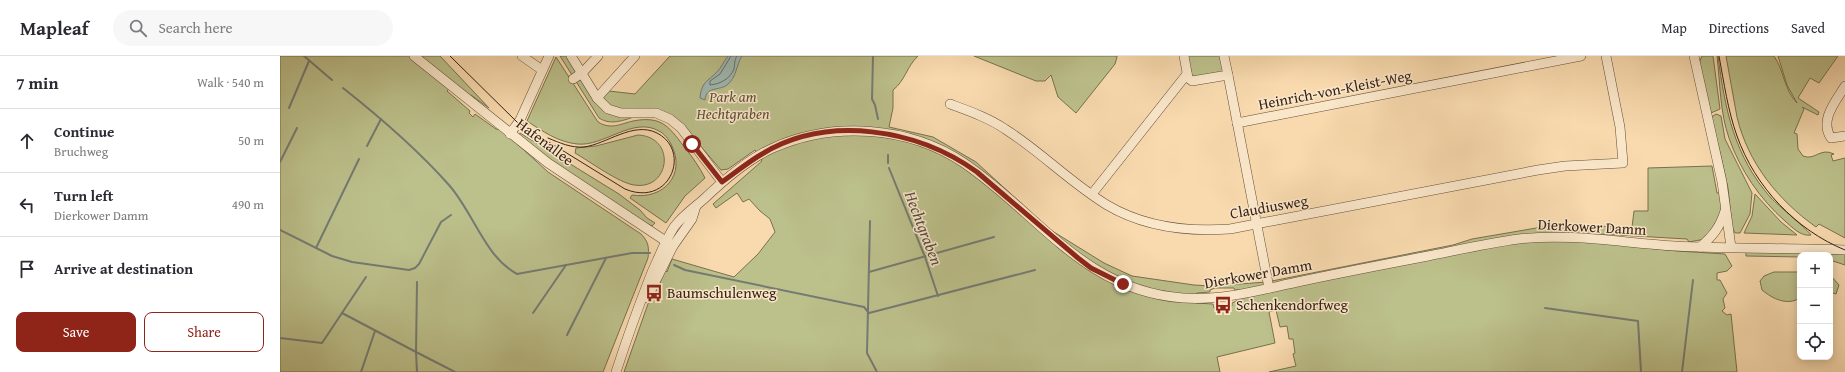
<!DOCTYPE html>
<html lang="en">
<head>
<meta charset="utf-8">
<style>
	body { margin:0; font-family:"Gentium Book Plus",serif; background:#f7f7f7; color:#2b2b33 }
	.controls { position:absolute; right:12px; bottom:12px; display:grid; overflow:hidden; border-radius:8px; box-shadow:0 2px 10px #0003 }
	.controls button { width:36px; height:36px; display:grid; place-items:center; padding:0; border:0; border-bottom:1px solid #e1e1e2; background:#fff; color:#2b2b33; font:20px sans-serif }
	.stop { position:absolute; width:12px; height:12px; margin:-9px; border:3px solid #8f2418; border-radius:50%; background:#fff }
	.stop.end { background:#8f2418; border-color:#fff; box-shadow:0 1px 4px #0008 }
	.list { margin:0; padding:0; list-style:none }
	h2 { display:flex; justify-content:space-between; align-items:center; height:52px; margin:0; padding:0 16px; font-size:17px }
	h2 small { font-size:13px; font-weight:400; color:#7c7c81 }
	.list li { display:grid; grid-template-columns:26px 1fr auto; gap:12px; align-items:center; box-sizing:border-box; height:64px; padding:0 16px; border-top:1px solid #e1e1e2 }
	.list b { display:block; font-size:15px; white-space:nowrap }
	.list p { margin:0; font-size:13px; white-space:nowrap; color:#7c7c81 }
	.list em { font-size:13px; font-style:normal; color:#7c7c81 }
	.actions { display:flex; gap:8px; padding:12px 16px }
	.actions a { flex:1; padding:9px 0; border:1px solid #8f2418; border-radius:8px; text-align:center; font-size:14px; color:#8f2418 }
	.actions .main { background:#8f2418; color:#fff }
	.icon { flex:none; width:22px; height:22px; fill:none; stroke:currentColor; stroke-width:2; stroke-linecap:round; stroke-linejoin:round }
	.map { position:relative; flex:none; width:1565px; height:316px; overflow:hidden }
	header { display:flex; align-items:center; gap:24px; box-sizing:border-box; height:56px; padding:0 20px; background:#fff; border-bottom:1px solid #e1e1e2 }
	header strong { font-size:19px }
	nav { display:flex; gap:22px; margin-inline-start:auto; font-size:14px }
	.search { width:280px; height:36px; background:#f7f7f7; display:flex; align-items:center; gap:10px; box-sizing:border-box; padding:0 14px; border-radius:22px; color:#7c7c81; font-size:15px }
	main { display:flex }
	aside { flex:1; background:#fff }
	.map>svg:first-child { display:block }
	.green { fill:#bcc08b; stroke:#78704f; fill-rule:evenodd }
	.water { fill:#9fb9b3; stroke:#757b73 }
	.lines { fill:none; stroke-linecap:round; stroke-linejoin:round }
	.shore { stroke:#6a6c63; stroke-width:1 }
	.stream { stroke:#757b73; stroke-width:2 }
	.minor-casing { stroke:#664e3a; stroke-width:10 }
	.minor { stroke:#fae7ca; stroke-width:9 }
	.tram { stroke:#351f13; stroke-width:1 }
	.route { stroke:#8f2418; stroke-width:5 }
	.labels { text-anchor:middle; stroke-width:3; stroke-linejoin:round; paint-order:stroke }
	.street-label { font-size:15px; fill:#351f13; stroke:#fae7ca }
	.park-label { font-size:15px; font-style:italic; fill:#5e4f37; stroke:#fae7ca }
	.poi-label { font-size:15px; fill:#351f13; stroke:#fae7ca; text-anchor:start }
	.water-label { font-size:16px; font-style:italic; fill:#554d43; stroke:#fae7ca }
</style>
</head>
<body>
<header>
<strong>Mapleaf</strong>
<div class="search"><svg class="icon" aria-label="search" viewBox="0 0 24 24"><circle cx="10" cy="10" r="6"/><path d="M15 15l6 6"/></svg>Search here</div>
<nav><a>Map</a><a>Directions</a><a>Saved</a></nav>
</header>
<main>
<aside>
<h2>7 min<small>Walk · 540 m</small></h2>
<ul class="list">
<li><svg class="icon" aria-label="ahead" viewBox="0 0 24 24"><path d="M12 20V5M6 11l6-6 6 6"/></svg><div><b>Continue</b><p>Bruchweg</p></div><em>50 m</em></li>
<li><svg class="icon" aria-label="left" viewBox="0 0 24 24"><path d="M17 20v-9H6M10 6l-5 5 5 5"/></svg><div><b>Turn left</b><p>Dierkower Damm</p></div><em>490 m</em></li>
<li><svg class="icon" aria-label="arrive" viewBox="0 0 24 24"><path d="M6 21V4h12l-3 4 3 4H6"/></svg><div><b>Arrive at destination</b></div></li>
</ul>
<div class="actions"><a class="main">Save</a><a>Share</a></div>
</aside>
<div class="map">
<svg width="1565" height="316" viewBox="0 0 1565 316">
	<rect width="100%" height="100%" fill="#f8daae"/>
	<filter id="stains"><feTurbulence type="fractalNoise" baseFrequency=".005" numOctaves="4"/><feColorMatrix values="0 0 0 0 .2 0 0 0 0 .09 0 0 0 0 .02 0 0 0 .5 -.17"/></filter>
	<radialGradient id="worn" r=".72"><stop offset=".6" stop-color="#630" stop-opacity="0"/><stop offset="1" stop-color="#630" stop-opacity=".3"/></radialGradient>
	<g class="green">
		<path d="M0 0H130L170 32 167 35 190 55 189 57 193 61 195 58 216 73 222 74 268 116 361 178C369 186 369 192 368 202L323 316H0Z"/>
		<polygon points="141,0 160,0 209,52 191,39 189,40"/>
		<path d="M280 0H288L317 45 357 60C344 64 331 70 319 62Z"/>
		<path d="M390 0H638C627 10 625 25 613 34V52L609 71 653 81 696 106 769 173 824 207 852 220 914 229 931 230 987 226 1173 189 1192 183 1274 169 1352 171 1354 155H1368V112L1432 110 1437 137H1440L1442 157 1425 183 1409 186 1407 183 1320 178V187L1397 195 1445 198 1452 210 1447 215 1437 217V224H1440L1447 237 1443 243 1445 252 1442 255 1447 259 1451 258 1457 316H989L1016 310 1013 298 1015 297 1013 283H1009L1007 270 1000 271 996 254 989 256 995 287 937 301 940 316H344L369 245 370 246 377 234 379 235 380 233 379 229 385 214 387 216 392 203 454 221 478 198 495 176 490 163 480 155 469 143 463 146 457 137 436 152 433 148 482 105 475 94 448 113 441 114 400 66 340 54 331 50 322 43 329 35 355 38ZM935 232H954L955 234H964V241L952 247V250L934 252 933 248 916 247 917 237 930 236V234Z"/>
		<polygon points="694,0 837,0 837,1 835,8 796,57 778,41 771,19 765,25 756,25"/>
		<polygon points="906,0 942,0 943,16 911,22"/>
		<polygon points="1422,0 1433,0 1440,53 1431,57 1419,7"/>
		<path d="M1437 0H1438C1445 53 1454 100 1491 142 1498 149 1529 175 1531 179 1521 181 1512 171 1505 165 1480 143 1460 114 1449 82 1440 57 1440 26 1437 0Z"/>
		<path d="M1446 0H1494C1504 14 1504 34 1517 47L1507 29 1498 0H1558L1539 27 1530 22 1518 42 1539 56 1538 59 1522 51 1524 53 1514 77 1517 78 1518 93 1523 100C1535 105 1540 91 1554 98L1551 99 1553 105 1565 102V182L1539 168 1536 171C1498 144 1468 107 1457 61 1453 41 1450 20 1446 0Z"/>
		<path d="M276 1 318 66C331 74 340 68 353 65 384 59 390 73 406 93 413 102 420 112 425 122L405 140 386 167 350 142 352 139C383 144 407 119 391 88 388 83 385 78 379 75 353 60 324 91 297 88 278 86 262 75 247 65Z"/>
		<polygon points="1436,58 1441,60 1445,83 1472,137 1470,158 1460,177 1455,177 1452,171 1448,132 1439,92 1430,62"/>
		<polygon points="240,77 339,138 360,154 367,162 375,167 372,170 364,166 278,110 239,79"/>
		<path d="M358 79C397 81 390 135 354 129 339 127 309 105 295 97L296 92 316 90Z"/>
		<polygon points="1475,138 1501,166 1517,179 1464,177 1472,160"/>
		<polygon points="1466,196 1565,198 1565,209 1550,204 1550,199 1520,199 1520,201 1466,200"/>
		<path d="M1494 216H1520V242C1507 250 1493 243 1482 234L1480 225 1484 220Z"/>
		<polygon points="1550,219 1559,229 1556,238 1550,236"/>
	</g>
	<path class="water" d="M448 0H462C456 9 457 21 447 29 439 35 426 30 425 44L420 42C421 26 428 25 437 16 441 12 444 5 448 0Z"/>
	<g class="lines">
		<path class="shore" d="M451 0 440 18 430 25V29C440 28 450 23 454 13 455 8 454 5 457 0"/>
		<g class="stream">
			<polyline points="24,0 52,24"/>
			<polyline points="593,0 592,43 595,49 598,63"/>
			<path d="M63 32C101 62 137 93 169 129 193 156 205 201 237 218L352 197H370"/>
			<polyline points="9,52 29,5"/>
			<polyline points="87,90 101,63"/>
			<polyline points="608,99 608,107"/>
			<polyline points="0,106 17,72"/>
			<polyline points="609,112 645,201 658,240"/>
			<polyline points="590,165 587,297 597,316"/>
			<polyline points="0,174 52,200 72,206 129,214 135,212 139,208 161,166 171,159"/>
			<polyline points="36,192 79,103"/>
			<polyline points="394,209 405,214 584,251 589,257"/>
			<polyline points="589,216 714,181"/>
			<polyline points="137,226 136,296 175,316"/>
			<polyline points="1265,252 1358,265 1361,316"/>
			<polyline points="62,257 136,296 137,316"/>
			<polyline points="253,257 286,209"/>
			<polyline points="589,257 755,214"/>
			<polyline points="287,279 326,202"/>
			<polyline points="0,282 42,287 86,221"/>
			<polyline points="81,316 95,275"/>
			<polyline points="1402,316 1413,224"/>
		</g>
		<g class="minor-casing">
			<g id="minor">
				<polyline points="134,0 268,107 393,190"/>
				<polyline points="242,0 262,14"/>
				<polyline points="291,0 317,42 328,53 341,57 376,57 390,63 401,72 442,126"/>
				<polyline points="904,0 908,22 912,25 948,19 944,0"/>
				<polyline points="1414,0 1442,126 1451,191"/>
				<polyline points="948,19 989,232"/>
				<polyline points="293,23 302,17 318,0"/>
				<path d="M1565 30C1556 45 1539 64 1551 82L1565 80"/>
				<polyline points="317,42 355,0"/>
				<path d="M670 48C689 55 709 62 725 73 761 96 791 127 827 149 864 171 908 176 950 173L1258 114 1285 110 1343 107 1340 71 1326 0"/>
				<polyline points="957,67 1301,0"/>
				<polyline points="230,78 240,64 269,0"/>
				<polyline points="812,138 907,18"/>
				<path d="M1420 191C1433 180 1440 171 1445 155"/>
				<polyline points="367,242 393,190 412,163 416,150"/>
				<path d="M336 316C347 282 359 249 372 216 379 201 385 185 394 171 403 159 414 152 425 142 445 123 468 103 493 92 553 65 629 70 684 107 759 158 804 235 903 242 944 245 983 233 1022 225 1064 216 1106 208 1148 200 1178 194 1208 187 1239 183 1291 177 1343 187 1395 190 1451 193 1508 192 1565 194"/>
			</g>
		</g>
		<use href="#minor" class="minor"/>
		<g class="tram">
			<path d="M170 0 238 67 345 133C390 152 412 95 377 77 353 65 327 88 304 91 291 92 280 87 268 82"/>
			<path d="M1439 0C1444 27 1448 55 1457 80 1475 131 1516 174 1565 194"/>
		</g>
	</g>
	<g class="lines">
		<path class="route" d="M412 88 442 126C455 117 468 106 482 98 548 58 637 73 697 116L798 202 811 212 843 228"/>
	</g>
	<defs>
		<g id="bus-bare" transform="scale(1.38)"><path d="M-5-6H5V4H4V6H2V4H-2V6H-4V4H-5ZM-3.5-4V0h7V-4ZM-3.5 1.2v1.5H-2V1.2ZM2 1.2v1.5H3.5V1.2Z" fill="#8f2418" stroke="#fae7ca" stroke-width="2.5" paint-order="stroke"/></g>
	</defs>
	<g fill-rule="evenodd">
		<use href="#bus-bare" x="374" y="237"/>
		<use href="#bus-bare" x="943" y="249"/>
	</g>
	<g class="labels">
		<g class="street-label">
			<text transform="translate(1055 34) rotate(-11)" y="5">Heinrich-von-Kleist-Weg</text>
			<text transform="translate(265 86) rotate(37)" y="5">Hafenallee</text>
			<text transform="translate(989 151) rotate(-10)" y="5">Claudiusweg</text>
			<text transform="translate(1312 171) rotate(3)" y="5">Dierkower Damm</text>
			<text transform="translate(978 218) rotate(-10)" y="5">Dierkower Damm</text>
		</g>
		<g class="park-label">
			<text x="453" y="46">Park am<tspan x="453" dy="17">Hechtgraben</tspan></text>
		</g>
		<g class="poi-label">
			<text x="387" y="242">Baumschulenweg</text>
			<text x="956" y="254">Schenkendorfweg</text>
		</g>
		<g class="water-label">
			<text transform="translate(644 172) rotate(69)" y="6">Hechtgraben</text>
		</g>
	</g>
	<rect width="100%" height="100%" filter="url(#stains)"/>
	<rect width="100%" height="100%" fill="url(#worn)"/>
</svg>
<div class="controls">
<button>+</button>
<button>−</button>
<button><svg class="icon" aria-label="locate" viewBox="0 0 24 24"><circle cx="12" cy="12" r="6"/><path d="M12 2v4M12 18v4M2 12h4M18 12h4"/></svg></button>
</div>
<div class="stop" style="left:412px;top:88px"></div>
<div class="stop end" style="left:843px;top:228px"></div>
</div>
</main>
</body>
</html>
